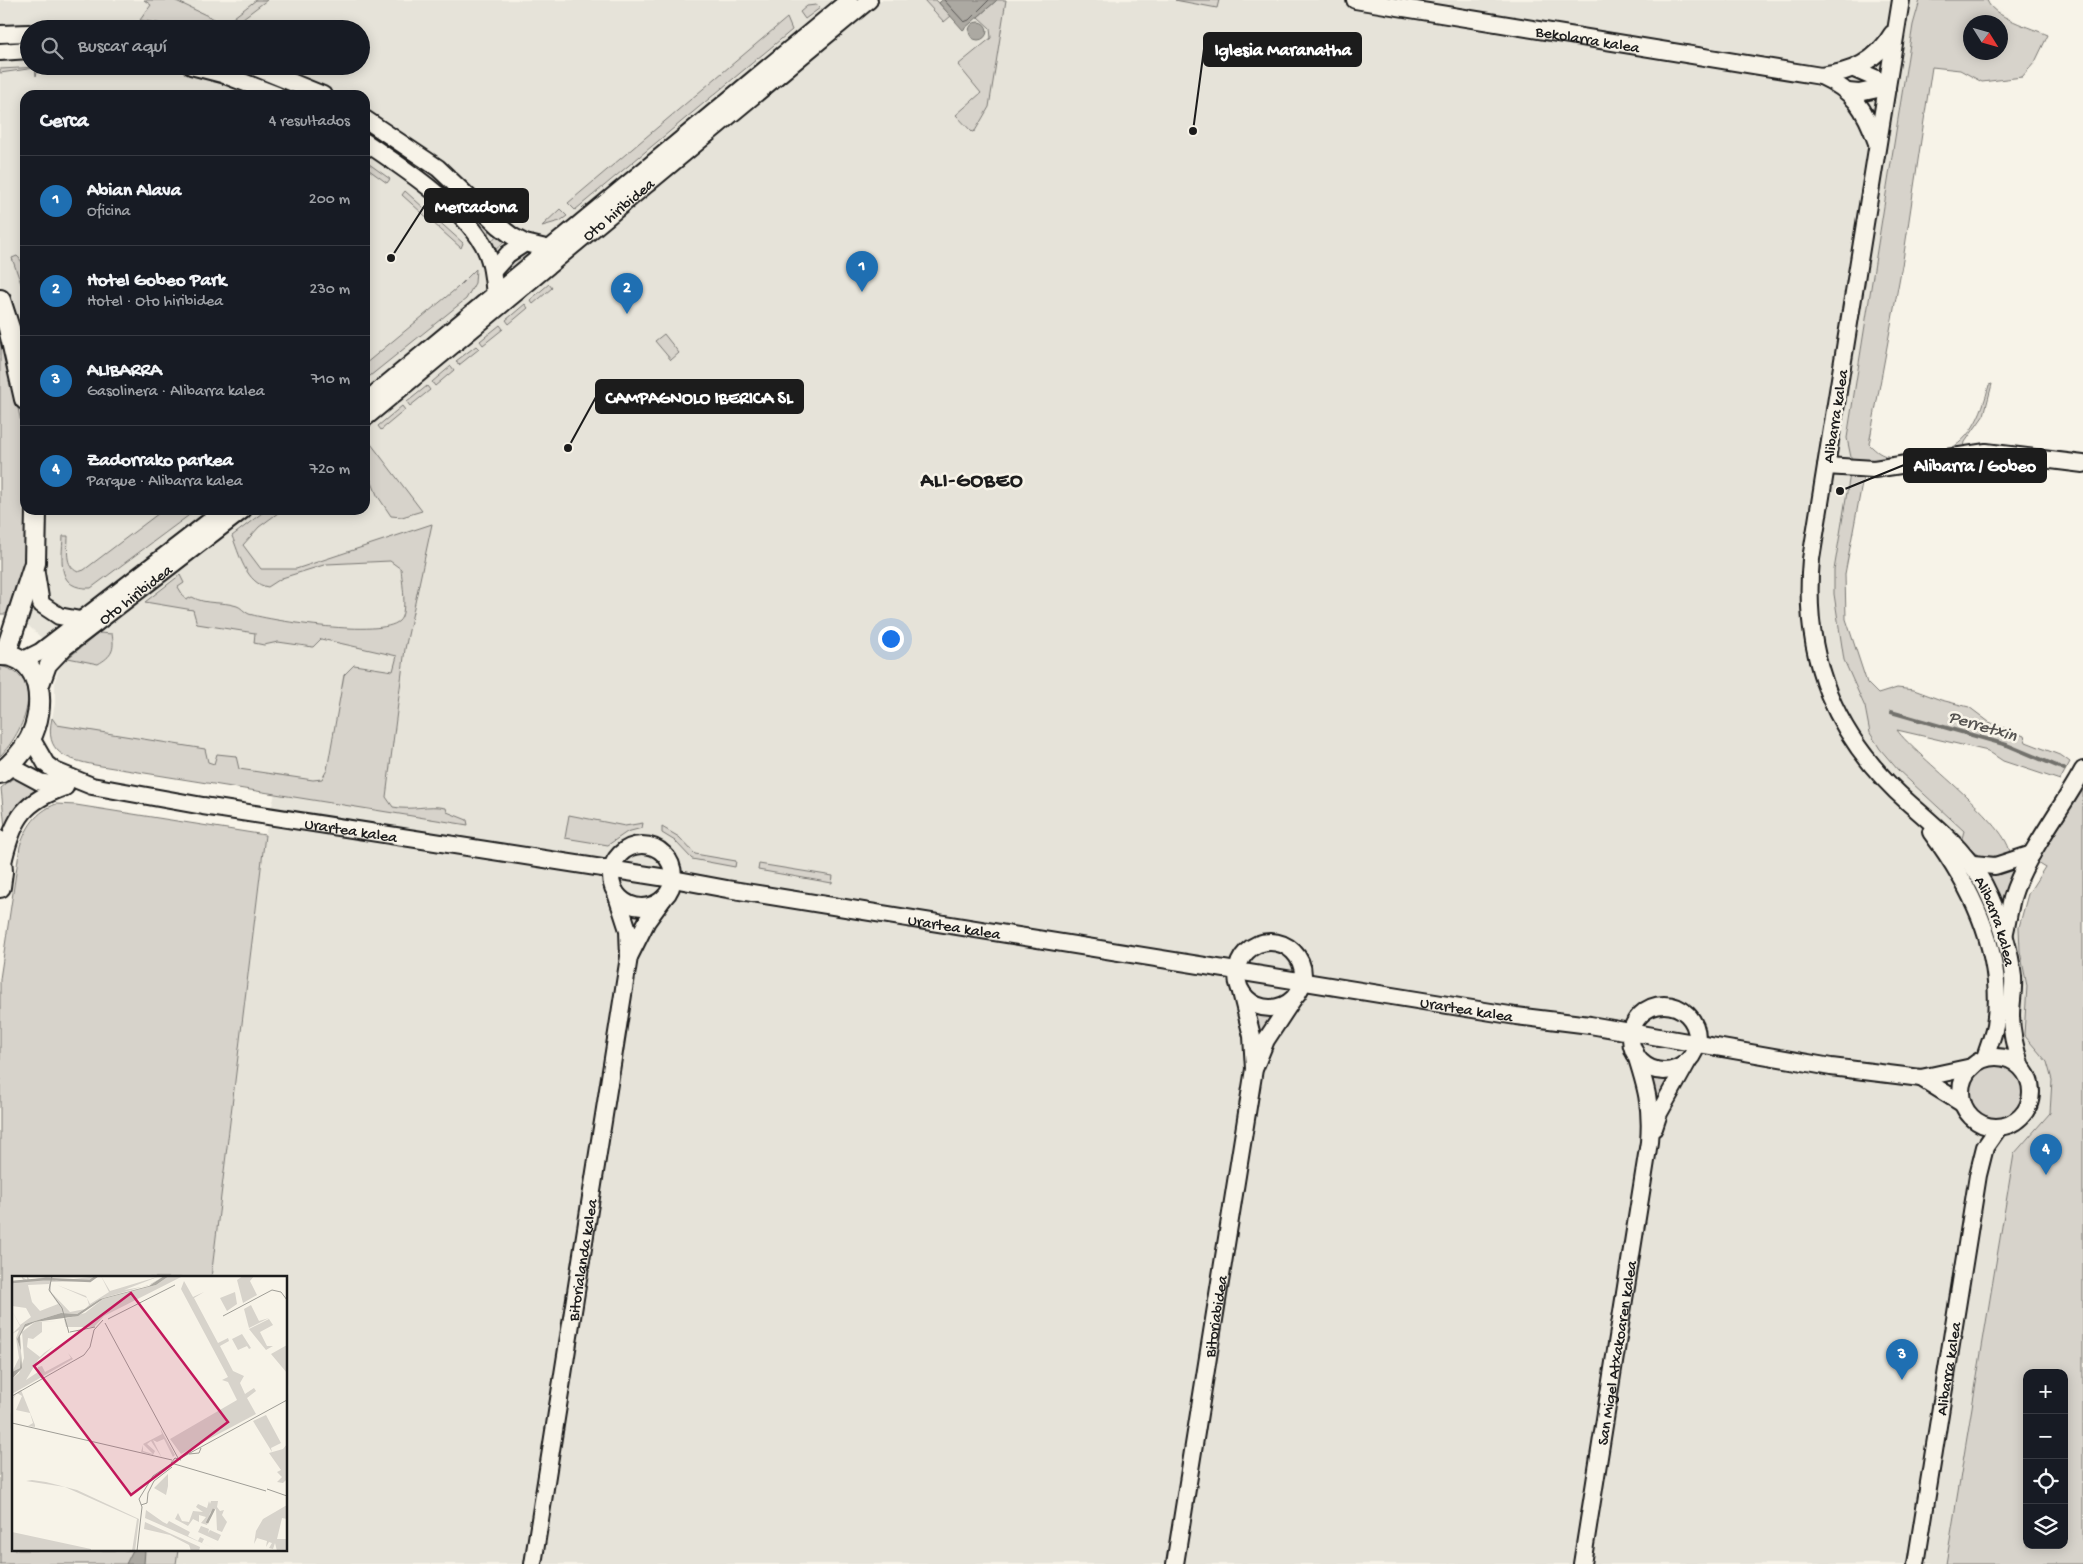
<!DOCTYPE html>
<html lang="es">
<head>
<meta charset="utf-8">
<style>
	body { margin:0; font-family:"Gochi Hand",sans-serif; background:#20242c; color:#f1f3f6 }
	.controls { position:absolute; right:15px; bottom:15px; display:grid; overflow:hidden; border-radius:10px; box-shadow:0 2px 12px #0003 }
	.controls button { width:45px; height:45px; display:grid; place-items:center; padding:0; border:0; border-bottom:1px solid #363941; background:#171b24; color:#f1f3f6; font:25px sans-serif }
	.compass { position:absolute; left:1963px; top:15px; width:45px; height:45px; border-radius:50%; background:#171b24; box-shadow:0 2px 12px #0003; rotate:127deg }
	.you { position:absolute; left:890px; top:638px; width:18px; height:18px; margin:-12px; border:4px solid #fff; border-radius:50%; background:#1a73e8; box-shadow:0 0 0 8px #1a73e833 }
	.badge { display:grid; place-items:center; width:32px; height:32px; border-radius:50%; background:#1f6fb2; color:#fff; font-size:16px; font-weight:700 }
	.pin { position:absolute; translate:-50% -41px; filter:drop-shadow(0 1px 2px #0008) }
	.pin::after { content:''; position:absolute; top:26px; width:18px; height:15px; background:inherit; clip-path:polygon(0 0,100% 0,50% 100%) }
	.list { margin:0; padding:0; list-style:none }
	h2 { display:flex; justify-content:space-between; align-items:center; height:65px; margin:0; padding:0 20px; font-size:21px }
	h2 small { font-size:16px; font-weight:400; color:#9ea1a6 }
	.list li { display:grid; grid-template-columns:32px 1fr auto; gap:15px; align-items:center; box-sizing:border-box; height:90px; padding:0 20px; border-top:1px solid #363941 }
	.list b { display:block; font-size:19px; white-space:nowrap }
	.list p { margin:0; font-size:16px; white-space:nowrap; color:#9ea1a6 }
	.list em { font-size:16px; font-style:normal; color:#9ea1a6 }
	.icon { flex:none; width:28px; height:28px; fill:none; stroke:currentColor; stroke-width:2; stroke-linecap:round; stroke-linejoin:round }
	.map { position:relative; flex:none; width:2083px; height:1564px; overflow:hidden }
	.search { position:absolute; background:#171b24; box-shadow:0 2px 12px #0003; left:20px; top:20px; width:350px; height:55px; display:flex; align-items:center; gap:12px; box-sizing:border-box; padding:0 18px; border-radius:28px; color:#9ea1a6; font-size:19px }
	.panel { position:absolute; background:#171b24; box-shadow:0 2px 12px #0003; left:20px; top:90px; width:350px; height:425px; border-radius:15px }
	.map>svg:first-child { display:block }
	.built { fill:#e6e3d9; fill-rule:evenodd }
	.green { fill:#d7d3cb; stroke:#7a7874; fill-rule:evenodd }
	.water { fill:#aca9a2; stroke:#72716c }
	.lines { fill:none; stroke-linecap:round; stroke-linejoin:round }
	.shore { stroke:#565452; stroke-width:1 }
	.stream { stroke:#72716c; stroke-width:4 }
	.minor-casing { stroke:#1c1c1c; stroke-width:20 }
	.major-casing { stroke:#1c1c1c; stroke-width:24 }
	.minor { stroke:#f7f3e8; stroke-width:16 }
	.major { stroke:#f7f3e8; stroke-width:20 }
	.labels { text-anchor:middle; stroke-width:5; stroke-linejoin:round; paint-order:stroke }
	.street-label { font-size:16px; fill:#1c1c1c; stroke:#f7f3e8 }
	.water-label { font-size:18px; font-style:italic; fill:#565452; stroke:#f7f3e8 }
	.district-label { font-size:21px; font-weight:bold; letter-spacing:1px; fill:#1c1c1c; stroke:#f7f3e8 }
	.inset-river { fill:none; stroke:#aca9a2; stroke-width:2.5 }
	.inset-road { fill:none; stroke:#9f9d96; stroke-width:1 }
	.view { fill:#c2185b; fill-opacity:0.15; stroke:#c2185b; stroke-width:2.5 }
	.inset-edge { fill:none; stroke:#1c1c1c; stroke-width:2.5 }
	.leader { fill:none; stroke:#1c1c1c; stroke-width:2 }
	.callout-dot { fill:#1c1c1c; stroke:#f7f3e8; stroke-width:2 }
	.callout { fill:#1c1c1c; stroke:#1c1c1c; stroke-width:2 }
	.callout-label { font-size:18px; text-anchor:middle; font-weight:bold; fill:#fff }
</style>
</head>
<body>
<div class="map">
<svg width="2083" height="1564" viewBox="0 0 2083 1564">
	<rect width="100%" height="100%" fill="#f7f3e8"/>
	<filter id="ink" filterUnits="userSpaceOnUse"><feTurbulence type="fractalNoise" baseFrequency=".02" numOctaves="2"/><feDisplacementMap in="SourceGraphic" scale="10" xChannelSelector="R" yChannelSelector="G"/><feConvolveMatrix kernelMatrix="1 2 1 2 8 2 1 2 1" color-interpolation-filters="sRGB"/></filter>
	<g filter="url(#ink)">
		<path class="built" d="M0 0H1920L1913 25 1847 438 1852 462 1834 570V594L1844 660 1865 707 1870 733 1880 749 1898 770 1964 831 1961 842 1973 853 2003 918 2019 927 2020 951 2027 986 2024 1034 2047 1062 2052 1080 2050 1113 2014 1154 1946 1564H176L178 1550H286V1278H211L265 835 278 781 62 733 52 718 55 704V681L58 671 65 660 0 599ZM29 29H361V66H29ZM25 95H365V510H25Z"/>
		<g class="green">
			<polygon points="144,0 174,0 225,24 256,0 267,0 235,24 239,29 192,29 140,20 151,5"/>
			<polygon points="924,0 936,0 951,16 944,22"/>
			<polygon points="997,0 1006,0 989,107 975,131 972,132 956,115 981,93 958,65 991,38 990,28 978,17"/>
			<polygon points="1175,0 1219,0 1217,8"/>
			<path d="M1920 0H1987C1992 17 2032 28 2048 35L2035 62 2022 77 1982 82 1960 70 1932 67 1903 260 1869 444C1884 460 1891 457 1911 455 1920 454 1930 455 1938 453 1970 446 1982 413 1989 385L1992 384 1984 415 1965 442 1964 447C1937 463 1883 462 1852 462L1847 438 1913 25ZM1970 22H2000V52H1970Z"/>
			<polygon points="816,5 820,8 805,19 800,12 807,6"/>
			<polygon points="787,18 792,30 575,210 568,203"/>
			<polygon points="228,66 244,66 316,95 287,95 226,72"/>
			<polygon points="39,67 36,76 35,68 0,73 0,69"/>
			<polygon points="365,123 405,149 493,228 485,237 365,136"/>
			<polygon points="365,161 390,179 387,183 365,167"/>
			<polygon points="405,191 463,243 461,248 402,195"/>
			<polygon points="560,209 567,216 560,221 542,226"/>
			<polygon points="498,234 507,239 492,253 488,245"/>
			<path d="M526 251 536 254 502 281C502 262 510 259 526 251Z"/>
			<path d="M17 256C28 266 25 281 25 295L12 258Z"/>
			<polygon points="476,269 475,283 466,299 365,380 365,364 457,288"/>
			<polygon points="549,284 552,288 533,304 530,300"/>
			<polygon points="525,304 528,308 509,324 506,320"/>
			<polygon points="500,325 503,329 483,345 480,341"/>
			<polygon points="0,333 8,359 23,432 25,464 27,536 22,575 12,614 0,614"/>
			<polygon points="664,334 679,353 671,360 655,341"/>
			<polygon points="476,346 479,349 459,365 456,361"/>
			<polygon points="451,366 454,370 435,386 432,382"/>
			<polygon points="427,386 430,390 410,406 407,402"/>
			<polygon points="402,406 405,410 381,430 378,426"/>
			<polygon points="365,436 422,511 402,517 391,516 377,495 371,480 365,473"/>
			<path d="M1864 473 1845 574 1846 619 1867 683 1878 694 1897 688 1914 690 1941 700 1969 707 1989 722 2024 736 2026 742 2062 756 2070 762 2060 780 2003 761 1988 751 1897 730C1916 757 2011 825 2010 855 1992 866 1975 855 1961 842L1964 831 1898 770 1880 749 1870 733 1865 707 1844 660 1834 594V570L1850 474Z"/>
			<path d="M163 510H196L91 588C56 590 62 561 63 536H68C68 549 64 566 78 572L84 570Z"/>
			<path d="M266 510H282L259 527 243 545 261 569H296L432 524 405 649 386 797 393 807C412 811 428 804 446 808L447 812 467 820 468 825 95 765C66 759 44 753 52 718L57 725 205 749 208 762 214 764 217 754 236 756 239 769 313 780 322 779 327 770 344 675 354 665 393 671 397 656 321 639 313 647 278 642 264 645 254 643 255 633 197 624 193 610 145 602 180 575 184 583 178 587 186 600 192 597C206 605 222 601 237 606 241 607 244 612 249 614 273 621 381 638 399 621 408 613 402 581 401 569L390 561 327 564 282 578 268 587C246 584 239 553 232 536Z"/>
			<path d="M99 633 112 634C115 650 112 656 98 664L68 658Z"/>
			<path d="M0 666C48 677 24 732 0 756Z"/>
			<polygon points="12,779 17,779 40,791 17,810 5,828 1,788"/>
			<path d="M2083 790V1564H1946L2014 1154 2050 1113 2052 1080 2047 1062 2024 1035 2027 986 2020 951 2019 927 2028 894 2045 867 2037 862ZM2027 1373H2064V1545H2027Z"/>
			<path d="M56 804 76 805 265 835 211 1278H14V1550H178L176 1564H0V979L20 846C27 826 36 812 56 804Z"/>
			<polygon points="569,815 625,826 643,823 642,828 627,832 608,845 565,838"/>
			<polygon points="662,827 679,837 695,854 736,861 735,867 692,859 675,841 662,833"/>
			<polygon points="2022,863 2003,918 1985,872"/>
			<polygon points="759,864 833,876 832,883 758,870"/>
			<polygon points="1250,1009 1265,1015 1278,1015 1258,1050"/>
			<circle cx="1996" cy="1092" r="29"/>
			<polygon points="1644,1071 1655,1076 1671,1077 1653,1120"/>
		</g>
		<g class="water">
			<polygon points="942,0 997,0 963,30 939,3"/>
			<circle cx="978" cy="31" r="9"/>
			<polygon points="133,1550 145,1550 144,1564 126,1564"/>
		</g>
		<g class="lines">
			<polyline class="shore" points="944,0 964,22 969,20 989,0"/>
			<polyline class="stream" points="1891,712 2007,745 2064,769"/>
			<g class="minor-casing">
				<g id="minor">
					<path id="s1" d="M1355 0 1821 76C1852 72 1876 62 1892 34"/>
					<path id="s2" d="M1901 0 1811 559C1802 659 1835 738 1910 804 1942 832 1973 857 1990 897 2001 922 2010 951 2013 977 2014 990 2011 1003 2011 1015 2011 1034 2015 1049 2021 1067"/>
					<polyline points="0,34 29,33"/>
					<polyline points="0,52 29,50"/>
					<polyline points="191,66 222,74 277,95"/>
					<polyline points="252,66 323,95"/>
					<polyline points="1854,69 1875,78 1887,87"/>
					<path d="M1821 76C1854 91 1865 109 1877 143"/>
					<polyline points="1848,92 1859,93 1887,87"/>
					<polyline points="365,119 438,168 499,226 512,236 525,243 550,249"/>
					<path d="M365 142C401 166 461 206 483 244 492 260 493 277 495 295"/>
					<polyline points="493,271 508,254 525,243"/>
					<polyline points="365,402 849,0"/>
					<path id="s3" d="M365 418 869 0"/>
					<polyline points="1826,466 1874,469 1986,452 2083,464"/>
					<polyline points="35,567 41,604 59,616 80,620"/>
					<polyline points="22,661 40,652 224,510"/>
					<path id="s4" d="M40 687 48 665 65 647 243 510"/>
					<path id="s5" d="M31 738 46 764 55 771 92 786 203 806 673 879 727 889 1516 1016 1590 1025 1831 1067 1921 1078 1972 1067"/>
					<polyline points="10,766 40,782 65,787"/>
					<path d="M1931 832C1972 887 2005 955 1995 1026 1993 1036 1988 1048 1985 1058"/>
					<circle cx="642" cy="876" r="31"/>
					<path d="M4 858C14 817 25 801 65 787"/>
					<polyline points="1973,864 1995,866 2032,854"/>
					<path d="M2004 936C2007 924 2009 911 2012 898 2024 857 2062 809 2083 770"/>
					<circle cx="1270" cy="975" r="33"/>
					<polyline points="630,955 647,921 663,899"/>
					<circle cx="1664" cy="1038" r="33"/>
					<circle cx="1996" cy="1092" r="35"/>
					<polyline points="1255,1067 1266,1040 1293,999"/>
					<polyline points="1921,1078 1963,1104"/>
					<polyline points="1654,1128 1659,1113 1688,1061"/>
					<path id="s6" d="M533 1564 629 957 628 930 616 893"/>
					<path id="s7" d="M1175 1564 1254 1069 1252 1036 1241 992"/>
					<path id="s8" d="M1582 1564 1649 1142C1652 1106 1646 1086 1635 1052"/>
					<path id="s9" d="M1916 1564 1978 1175 1985 1147 1999 1127"/>
				</g>
			</g>
			<g class="major-casing">
				<g id="major">
					<polyline points="0,300 9,328 25,399"/>
					<path d="M0 655C44 654 46 709 30 739 23 752 12 764 0 773"/>
					<polyline points="5,655 35,563 36,510"/>
					<polyline points="0,841 2,872 0,887"/>
				</g>
			</g>
			<use href="#minor" class="minor"/>
			<use href="#major" class="major"/>
		</g>
	</g>
	<g class="labels">
		<g class="street-label">
			<text dy="6" stroke="none"><textPath href="#s1" startOffset="236">Bekolarra kalea</textPath></text>
			<text dy="6" stroke="none"><textPath href="#s3" startOffset="328">Oto hiribidea</textPath></text>
			<text transform="translate(1834 416) rotate(-81)" y="6">Alibarra kalea</text>
			<text dy="6" stroke="none"><textPath href="#s4" startOffset="136">Oto hiribidea</textPath></text>
			<text dy="6" stroke="none"><textPath href="#s5" startOffset="344">Urartea kalea</textPath></text>
			<text dy="6" stroke="none"><textPath href="#s2" startOffset="990">Alibarra kalea</textPath></text>
			<text dy="6" stroke="none"><textPath href="#s5" startOffset="955">Urartea kalea</textPath></text>
			<text dy="6" stroke="none"><textPath href="#s5" startOffset="1474">Urartea kalea</textPath></text>
			<text dy="6" stroke="none"><textPath href="#s6" startOffset="308">Bitorialanda kalea</textPath></text>
			<text dy="6" stroke="none"><textPath href="#s7" startOffset="251">Bitoriabidea</textPath></text>
			<text dy="6" stroke="none"><textPath href="#s8" startOffset="214">San Migel Atxakoaren kalea</textPath></text>
			<text dy="6" stroke="none"><textPath href="#s9" startOffset="198">Alibarra kalea</textPath></text>
		</g>
		<g class="water-label">
			<text transform="translate(1983 725) rotate(17)" y="6">Perretxin</text>
		</g>
		<g class="district-label">
			<text x="972" y="486">ALI-GOBEO</text>
		</g>
	</g>
	<g transform="translate(12 1276)">
		<rect width="275" height="275" fill="#f7f3e8"/>
		<path d="M9 0 15 4V0L18 4 39 0 44 5 87 0 77 5 39 6V16L58 36 73 33 77 29 75 22 45 9 74 20 78 28 97 16 89 0 98 15 148 0 112 14 135 10 152 0 140 8 88 23 65 38 49 37 13 48 5 63 9 75 8 92 0 96 7 82 4 62 7 54 0 58 8 50 0 35 8 49 19 41 14 32 0 30V5L11 4ZM37 8V15L46 28 28 35 20 26 16 9ZM157 0H171L92 40 82 51H54L52 43 73 37 91 23 144 9ZM231 0H242L238 5 245 19 231 27 225 4ZM172 5 181 21 192 16 182 22 206 67 216 62 217 65 208 70 221 95 232 100 228 107 233 118 242 112 244 115 235 122 244 138 169 178 158 163 225 124 216 106 210 104 216 101 169 13ZM223 16 225 28 215 35 208 22ZM239 29 247 45 257 42 237 52 232 33ZM257 43 261 49 248 56 255 70H261L254 74 237 53ZM44 45 30 46V56L21 63 16 62 15 71 28 81 32 77 42 70 26 84 14 104 26 96V91L30 90 33 96 59 82 56 77 50 78 56 77 61 83 0 118V103L7 97 12 82 10 56 23 46ZM230 58 239 72 237 73 235 70 226 74 220 63ZM275 69V97L259 78ZM9 114 23 149V151L16 150 21 147 18 137 4 134 10 120 5 117 0 124 3 118ZM254 139 269 167 259 172 260 176 241 145ZM148 152 163 179 161 181 152 163 145 166 141 164 150 182 139 165 135 168 143 175 141 179 129 176 131 169V175L141 178 131 168 150 158ZM275 168V203L271 207 265 206 270 201 265 196 269 194 257 177 271 173ZM156 198V210L154 219 142 212ZM14 205 20 204 34 206 65 214 127 243 123 275H120L125 243 53 211ZM197 225 198 228 199 225H206L205 231 208 235 212 234 210 239 215 246 210 256 205 254 204 233 198 237 195 249 189 247 194 241 187 239V246L181 243 176 250 163 243 166 237 170 245 177 246 181 235 191 236 184 231 186 228 195 232ZM275 229V243L270 242 265 263H275V275H265L263 267 261 273 257 272 260 267 257 266 254 271 255 265 245 262 242 268 244 255 251 243ZM134 234 151 246 155 248 157 245 178 256 176 260 186 265 188 261 192 263 190 267 208 275 133 242ZM133 246 188 271 187 275H179L177 269 158 259 132 253ZM189 250 197 253 196 257 198 254 209 259 206 265 186 256ZM0 256 79 273V275H0Z" fill="#d7d3cb" fill-rule="evenodd"/>
		<path d="M152 0H157L144 9 91 23 66 40 23 46 13 51 8 60 10 92 0 103V96L8 92 9 75 5 63 13 48 49 37 65 38 88 23 137 10Z" fill="#aca9a2"/>
		<path class="inset-river" d="M0 6 34 3 78 5 85 0M195 247 202 233"/>
		<path class="inset-road" d="M40 0 37 14 50 32 57 57M211 40 260 14 269 16 275 24M96 43 163 9M93 47 166 182M58 56 83 51M0 120 72 79 78 71 82 54 91 44M0 147 160 184M177 178 187 177 189 172M167 183 275 124M169 184 163 182 159 187 254 215M255 213 275 220M129 229 135 227 136 217 142 205 160 191M125 275 130 231 127 223 141 200 159 188"/>
		<path class="view" d="M119 17 216 146 119 219 22 90Z"/>
		<rect width="275" height="275" class="inset-edge"/>
	</g>
	<path class="leader" d="M1193 131L1204 49M391 258L425 205M568 448L596 397M1840 491L1904 465"/>
	<g class="callout-dot">
		<circle cx="1193" cy="131" r="5"/>
		<circle cx="391" cy="258" r="5"/>
		<circle cx="568" cy="448" r="5"/>
		<circle cx="1840" cy="491" r="5"/>
	</g>
	<g class="callout">
		<rect x="1204" y="33" width="157" height="33" rx="5"/>
		<rect x="425" y="189" width="103" height="33" rx="5"/>
		<rect x="596" y="380" width="207" height="33" rx="5"/>
		<rect x="1904" y="449" width="142" height="33" rx="5"/>
	</g>
	<g class="callout-label">
		<text x="1283" y="55">Iglesia Maranatha</text>
		<text x="476" y="212">Mercadona</text>
		<text x="699" y="403">CAMPAGNOLO IBERICA SL</text>
		<text x="1975" y="471">Alibarra / Gobeo</text>
	</g>
</svg>
<div class="controls">
<button>+</button>
<button>−</button>
<button><svg class="icon" aria-label="locate" viewBox="0 0 24 24"><circle cx="12" cy="12" r="6"/><path d="M12 2v4M12 18v4M2 12h4M18 12h4"/></svg></button>
<button><svg class="icon" aria-label="layers" viewBox="0 0 24 24"><path d="M12 4l9 5-9 5-9-5zM3 14l9 5 9-5"/></svg></button>
</div>
<svg class="compass" viewBox="-18 -18 36 36"><path d="M0-13l5 13h-10z" fill="#e53935"/><path d="M0 13l5-13h-10z" fill="#9ea1a6"/></svg>
<div class="you"></div>
<div class="pin badge" style="left:862px;top:292px">1</div>
<div class="pin badge" style="left:627px;top:314px">2</div>
<div class="pin badge" style="left:1902px;top:1380px">3</div>
<div class="pin badge" style="left:2046px;top:1175px">4</div>
<div class="search"><svg class="icon" aria-label="search" viewBox="0 0 24 24"><circle cx="10" cy="10" r="6"/><path d="M15 15l6 6"/></svg>Buscar aquí</div>
<section class="panel">
<h2>Cerca<small>4 resultados</small></h2>
<ul class="list">
<li><span class="badge">1</span><div><b>Abian Alava</b><p>Oficina</p></div><em>200 m</em></li>
<li><span class="badge">2</span><div><b>Hotel Gobeo Park</b><p>Hotel · Oto hiribidea</p></div><em>230 m</em></li>
<li><span class="badge">3</span><div><b>ALIBARRA</b><p>Gasolinera · Alibarra kalea</p></div><em>710 m</em></li>
<li><span class="badge">4</span><div><b>Zadorrako parkea</b><p>Parque · Alibarra kalea</p></div><em>720 m</em></li>
</ul>
</section>
</div>
</body>
</html>
